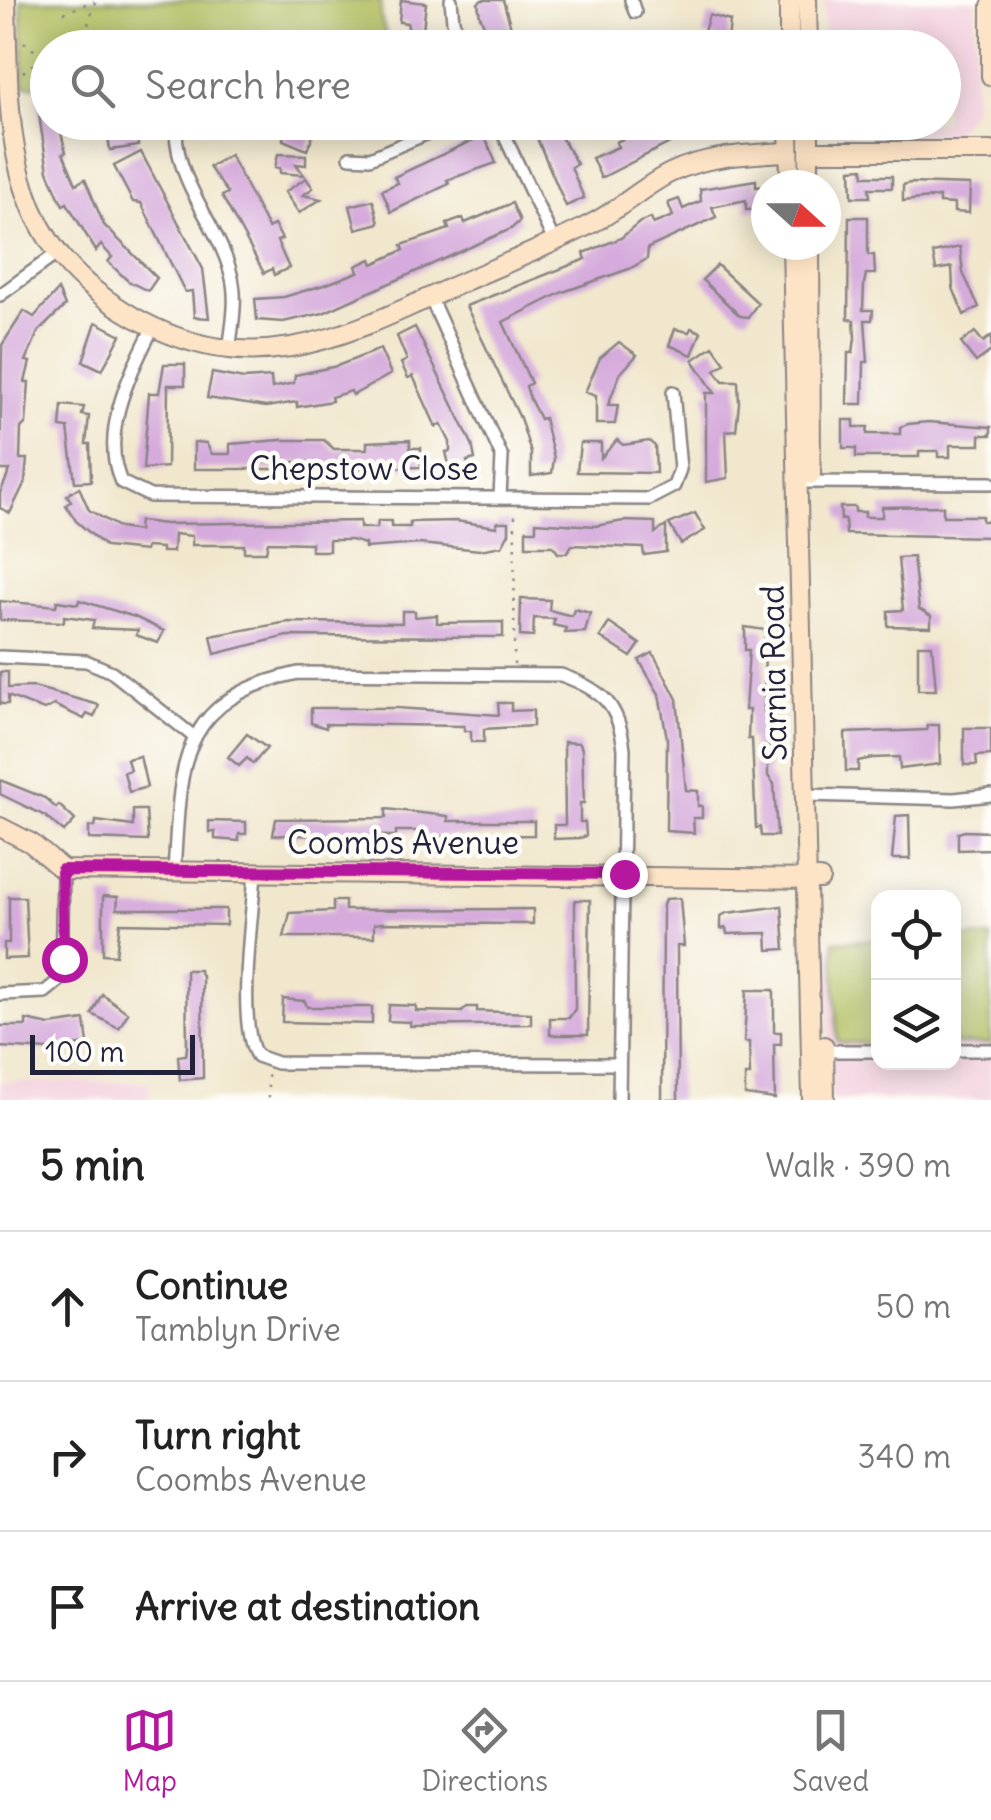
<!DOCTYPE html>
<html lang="en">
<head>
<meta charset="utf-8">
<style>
	body { margin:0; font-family:Delius,sans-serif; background:#f6f6f6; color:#222 }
	.controls { position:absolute; right:30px; bottom:30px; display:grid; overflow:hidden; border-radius:20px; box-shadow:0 5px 25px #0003 }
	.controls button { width:90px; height:90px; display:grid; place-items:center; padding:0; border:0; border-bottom:2px solid #e0e0e0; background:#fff; color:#222; font:50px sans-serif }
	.compass { position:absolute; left:751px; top:170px; width:90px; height:90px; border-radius:50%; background:#fff; box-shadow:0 5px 25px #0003; rotate:111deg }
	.scale { position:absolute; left:30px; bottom:25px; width:165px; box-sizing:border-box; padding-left:10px; border:5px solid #22223b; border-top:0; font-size:28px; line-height:35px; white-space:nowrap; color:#22223b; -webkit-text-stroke:8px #fdfcf7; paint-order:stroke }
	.stop { position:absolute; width:30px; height:30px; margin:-22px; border:8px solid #b5179e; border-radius:50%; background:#fff }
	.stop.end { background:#b5179e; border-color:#fff; box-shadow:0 2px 10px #0008 }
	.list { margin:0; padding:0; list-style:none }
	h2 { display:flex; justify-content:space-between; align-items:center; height:130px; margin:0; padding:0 40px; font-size:42px }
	h2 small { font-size:32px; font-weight:400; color:#767676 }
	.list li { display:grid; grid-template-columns:65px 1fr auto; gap:30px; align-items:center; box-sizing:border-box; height:150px; padding:0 40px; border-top:2px solid #e0e0e0 }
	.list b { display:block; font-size:38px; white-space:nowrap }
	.list p { margin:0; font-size:32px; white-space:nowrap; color:#767676 }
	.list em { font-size:32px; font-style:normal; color:#767676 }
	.icon { flex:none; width:55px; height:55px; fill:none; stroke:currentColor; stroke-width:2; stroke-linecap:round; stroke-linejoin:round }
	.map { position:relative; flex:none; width:991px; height:1100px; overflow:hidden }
	.search { position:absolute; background:#fff; box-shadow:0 5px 25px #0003; left:30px; right:30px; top:30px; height:110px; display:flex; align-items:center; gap:25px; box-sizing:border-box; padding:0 35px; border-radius:55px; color:#767676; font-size:38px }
	.sheet { height:580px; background:#fff }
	nav { display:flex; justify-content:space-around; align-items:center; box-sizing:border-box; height:140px; border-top:2px solid #e0e0e0; background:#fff; font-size:28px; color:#767676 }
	nav a { display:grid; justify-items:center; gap:5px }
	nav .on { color:#b5179e }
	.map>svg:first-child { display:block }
	.built { fill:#f3cfde }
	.green { fill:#b1bd5e; stroke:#6a704c; stroke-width:2.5 }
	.building { fill:#d5aadc }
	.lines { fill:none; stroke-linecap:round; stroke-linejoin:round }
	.street-casing { stroke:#8a8484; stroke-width:16 }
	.secondary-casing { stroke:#8a8484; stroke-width:22 }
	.path { stroke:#8a8484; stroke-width:2.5; stroke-dasharray:2.5 8; stroke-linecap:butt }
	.street { stroke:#fff; stroke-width:11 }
	.secondary { stroke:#fee4c6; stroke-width:18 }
	.route { stroke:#b5179e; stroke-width:12 }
	.labels { text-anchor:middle; stroke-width:9; stroke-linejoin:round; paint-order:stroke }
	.street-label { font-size:32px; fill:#22223b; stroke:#fdfcf7 }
</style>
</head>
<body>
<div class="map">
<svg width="991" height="1100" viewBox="0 0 991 1100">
	<rect width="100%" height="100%" fill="#fdfcf7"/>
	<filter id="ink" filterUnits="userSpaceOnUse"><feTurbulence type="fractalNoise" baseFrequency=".01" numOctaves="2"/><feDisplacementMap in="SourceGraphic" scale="20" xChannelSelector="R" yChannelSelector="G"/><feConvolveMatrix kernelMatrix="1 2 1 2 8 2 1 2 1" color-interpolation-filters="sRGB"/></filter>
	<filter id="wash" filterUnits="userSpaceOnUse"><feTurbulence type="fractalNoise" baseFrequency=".0048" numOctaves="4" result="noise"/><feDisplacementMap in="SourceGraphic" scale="40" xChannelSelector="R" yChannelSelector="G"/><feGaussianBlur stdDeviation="2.25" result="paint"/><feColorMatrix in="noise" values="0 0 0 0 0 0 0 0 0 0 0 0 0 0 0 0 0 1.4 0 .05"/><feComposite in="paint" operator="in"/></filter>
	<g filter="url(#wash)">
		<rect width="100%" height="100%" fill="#f1e7cd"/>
		<g class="built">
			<polygon points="824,0 975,0 974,109 952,134 834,134 825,123 944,122 944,48 824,47"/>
			<polygon points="991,942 991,1100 832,1100 825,947 878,946 878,1062 954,1062 954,943"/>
			<rect x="0" y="1082" width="149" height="18"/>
		</g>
		<g class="green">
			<polygon points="21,0 381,0 381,18 390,47 48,48 47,86 24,86"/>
			<polygon points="991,937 991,1044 954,1044 954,938"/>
			<polygon points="878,940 878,1043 843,1043 837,1041 834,941"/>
		</g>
		<g id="blocks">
			<g class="building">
				<polygon points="401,0 426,3 423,30 426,29 427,48 392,48 411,39 407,23 399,22"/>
				<polygon points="482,0 503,0 517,48 493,44 480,16 478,3"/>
				<polygon points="709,15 730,21 728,42 703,35"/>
				<polygon points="48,95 48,122 58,122 66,152 63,153 76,184 85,179 104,225 157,278 148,291 128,281 108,262 112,257 101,245 96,251 67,203 63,205 58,195 48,171 40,122 38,96"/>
				<polygon points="136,122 138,146 110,150 106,124"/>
				<polygon points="296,122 315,130 307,150 283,140 284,124"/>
				<polygon points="530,122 552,122 577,164 571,167 584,198 566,206"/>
				<polygon points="644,122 684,122 687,134 601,178 592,158 618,147 616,142 623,139 621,133"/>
				<polygon points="484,135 496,163 447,180 449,184 391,212 382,190 398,183 394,177"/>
				<polygon points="141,152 203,269 209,318 194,317 192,291 185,292 141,203 133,202 114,166"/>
				<polygon points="278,154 306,155 306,165 296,164 304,175 280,173 280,168 275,168"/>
				<polygon points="230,155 268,228 274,225 282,239 277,241 289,268 274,275 272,269 264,273 222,196 228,193 209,167"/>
				<polygon points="863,168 864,176 892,176 892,188 869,188 870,197 852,197 851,169"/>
				<polygon points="306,178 313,188 303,195 321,199 299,213 285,192"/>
				<polygon points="756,180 756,187 766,186 766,209 746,210 746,200 712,207 716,217 648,248 647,259 629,269 563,292 503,322 531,383 526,386 530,399 540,419 544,418 554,458 552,473 531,476 531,453 520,418 466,306 586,259 584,253 621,238 640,222 651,218 653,224 673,216 668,203 679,199 683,209 701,201 700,189"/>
				<polygon points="910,183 970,185 969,213 954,212 954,204 939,203 939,197 903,201 903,185"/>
				<polygon points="373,200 379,223 356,229 350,206"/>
				<polygon points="512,203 520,221 511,229 323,313 283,322 257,320 255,299 284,297 327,284 358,272 356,266 371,259 373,264 404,250 402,245 449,229 447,224 463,218 465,223"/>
				<polygon points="849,217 868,217 868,255 874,255 875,274 866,274 864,284 863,310 873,310 872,320 865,320 868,362 864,362 863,404 847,404 848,353 853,353 855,338 854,320 848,319"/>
				<polygon points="960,247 963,273 979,307 964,315 953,288 952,267 936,270 933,253"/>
				<polygon points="717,265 758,303 748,317 740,316 702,280"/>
				<polygon points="58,290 65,306 38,332 26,361 30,362 25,382 29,382 26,423 21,428 20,459 27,459 25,482 10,513 0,508 0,493 10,470 0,470 2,345 24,311 34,317"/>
				<polygon points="96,322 121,335 102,370 83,361"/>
				<polygon points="415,327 472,444 475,459 467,461 469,469 451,473 446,452 450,451 450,442 441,424 436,427 413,376 408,378 401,363 407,360 397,336"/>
				<polygon points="691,328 701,332 692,355 669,345 675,329 689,332"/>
				<polygon points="975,332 983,342 991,336 991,351 976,362 961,343"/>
				<polygon points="619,342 637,355 620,374 608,405 618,405 615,424 596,424 596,396 585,392 600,358"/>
				<polygon points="713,346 725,363 715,370 723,381 738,381 739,403 736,430 726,431 728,478 706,482 706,393 715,393 693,360"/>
				<polygon points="380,349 391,374 353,395 351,391 331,397 332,401 297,407 297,402 266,407 207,398 212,373 244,379 271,377 272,388 294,383 295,375 337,366"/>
				<polygon points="164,364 185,364 185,385 168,385 167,467 143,469 149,393 159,393"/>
				<polygon points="62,405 84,407 82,415 89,416 86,444 90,444 91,481 75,482 68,428 60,427"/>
				<polygon points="843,420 854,420 854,427 868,427 867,434 900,434 900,427 908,424 929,422 991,427 991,435 980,435 980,445 950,445 950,457 938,457 938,451 919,451 919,457 856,457 856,448 843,448"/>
				<polygon points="281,440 324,440 334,449 367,449 367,442 410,440 410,448 421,448 421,467 312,469 312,462 293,462 293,469 194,469 194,442 206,443 212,454 230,454 230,444"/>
				<polygon points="617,440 623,445 649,441 655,446 656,473 577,472 580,443 601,443 601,458"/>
				<polygon points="79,487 89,510 120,528 138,531 139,521 165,524 360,521 360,528 377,528 378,521 391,521 391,527 410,527 410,522 456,521 497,527 497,522 509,522 509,533 502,546 480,550 420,544 365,548 365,544 351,540 329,540 329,551 311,551 311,543 268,542 266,552 244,552 244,545 192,545 192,536 174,534 173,552 162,552 162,548 146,547 145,551 106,547 76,521 66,505 71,501 67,495"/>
				<polygon points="943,506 943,516 982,516 982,521 991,521 991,537 846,534 845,519 841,520 840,507 855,507 855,512 865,512 865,517 882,517 882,507"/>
				<polygon points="695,513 705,530 681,544 669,524"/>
				<polygon points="624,521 655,522 655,533 666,526 666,552 644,555 643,548 572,545 567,553 558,553 553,546 526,546 526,530 536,530 536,522 595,526"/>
				<polygon points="913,557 919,609 931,616 931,627 888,626 888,611 903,610 898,558"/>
				<polygon points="521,599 550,600 549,610 572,616 574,609 590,613 585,632 565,633 566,628 553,625 555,619 534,618 533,637 520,636"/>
				<polygon points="79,600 135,617 164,631 158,643 136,635 138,630 92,628 94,620 64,616 64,622 0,620 0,601 56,606 57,601 78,604"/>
				<polygon points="402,611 415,611 415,617 437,615 437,623 503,622 503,637 287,636 215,654 211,636 288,622 402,623"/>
				<polygon points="609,623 640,644 631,657 600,637"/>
				<polygon points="745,627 765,630 764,711 768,711 768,776 774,784 777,836 761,836 760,827 756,828 752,739 748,739 749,710 745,710 749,650 745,650"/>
				<polygon points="918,645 932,645 936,690 918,690"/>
				<polygon points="653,653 677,699 686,790 698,791 698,806 702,806 702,818 693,818 694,833 666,831 667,738 659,694 639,660"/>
				<polygon points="0,672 8,672 8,688 34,687 99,705 94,717 87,714 84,719 54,705 44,710 8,696 8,704 0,704"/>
				<polygon points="498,703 511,703 511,711 533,710 533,726 484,729 484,742 471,742 471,731 464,731 464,726 326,724 326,728 311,723 311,708 397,708 499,715"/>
				<polygon points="927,725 939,725 940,764 900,769 899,757 872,758 858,761 858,771 846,771 845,733 927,730"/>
				<polygon points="964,728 991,728 991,755 976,756 977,765 964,765"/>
				<polygon points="247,734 267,748 253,764 247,758 239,766 228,757"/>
				<polygon points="564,742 580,743 582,750 584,803 580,803 580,822 585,822 586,836 580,838 554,839 554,825 565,825"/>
				<polygon points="140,756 147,787 129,792 124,772 130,770 127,759"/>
				<polygon points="0,780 45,798 56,808 59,805 75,820 64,832 45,816 0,794"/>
				<polygon points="386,809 448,816 448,821 534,821 534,835 425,837 425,831 396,831 396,836 273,835 276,819 386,818"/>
				<polygon points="133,810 146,810 148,841 89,839 89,827 95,827 96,821 133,826"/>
				<polygon points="909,815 910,859 892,859 896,816"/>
				<polygon points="209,821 246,822 246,834 239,834 239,841 215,839 215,832 209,832"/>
				<polygon points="965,831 991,832 991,849 958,850 958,833"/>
				<polygon points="103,896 118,897 117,909 226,909 226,925 120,923 116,955 103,954"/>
				<polygon points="9,897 25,897 28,958 4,959 4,943 9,943"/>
				<polygon points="680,898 684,946 677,946 678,1100 662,1100 663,905 665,899"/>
				<polygon points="575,900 590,900 588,1035 550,1035 550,1018 569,1018 575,1009"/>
				<polygon points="333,901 345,901 345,910 533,909 533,924 381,923 374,924 374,937 284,937 290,913 333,911"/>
				<polygon points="782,906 785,949 768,950 767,933 727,934 726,928 721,929 721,916 727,913"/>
				<polygon points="186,970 199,970 202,976 203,1078 180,1080 178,1056 186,1055 187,1048"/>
				<polygon points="747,990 774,990 774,1032 781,1032 781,1044 774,1044 775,1099 745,1095 745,1075 750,1075 749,1042 744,1042"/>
				<polygon points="102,994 128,1013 119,1028 92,1014"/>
				<polygon points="283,999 305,1001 307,1007 372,1007 372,1024 282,1022"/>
				<polygon points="389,1005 416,1006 416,1011 462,1012 467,1007 477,1007 477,1011 531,1013 531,1024 410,1026 410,1022 388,1021"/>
				<polygon points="26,1020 50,1025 85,1020 88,1044 64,1047 64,1051 0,1047 0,1026 26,1026"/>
			</g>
		</g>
	</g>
	<g filter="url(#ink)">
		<use href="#blocks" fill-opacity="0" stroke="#8a8484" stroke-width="2.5"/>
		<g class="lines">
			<g class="street-casing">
				<g id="street">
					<polyline points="451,0 453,21 465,48"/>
					<polyline points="631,0 635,12"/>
					<polyline points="498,122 554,241"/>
					<path d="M176 131C177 185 218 224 231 274 238 299 232 326 229 351"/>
					<polyline points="350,157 370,158 454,122"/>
					<polyline points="0,295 55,255"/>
					<polyline points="430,297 502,457 500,497"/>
					<path d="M153 327C131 372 99 432 121 482L150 496 649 499 674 486 680 469 673 392"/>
					<polyline points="804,482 991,483"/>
					<polyline points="0,657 86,661 112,672 193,736"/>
					<polyline points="807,795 954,799 991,795"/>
					<path d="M174 872C181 768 174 700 298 673L561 675C603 690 619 705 624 749L619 1100"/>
					<path d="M255 872C253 913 236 1025 257 1056L277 1063 619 1064"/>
					<polyline points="0,994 45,992 61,979 63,870"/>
					<polyline points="954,1050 991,1050"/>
					<polyline points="821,1051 878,1051"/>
				</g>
			</g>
			<g class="secondary-casing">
				<g id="secondary">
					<path d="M6 0C9 133 4 243 134 317 256 386 347 335 463 282 508 262 557 243 600 219 624 205 646 185 670 173 707 155 749 154 789 152"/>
					<polyline points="789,0 789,48"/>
					<polyline points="807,0 808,48"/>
					<polyline points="991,6 991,76"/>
					<polyline points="789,122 790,185"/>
					<polyline points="809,122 809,185"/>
					<polyline points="809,151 991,151"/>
					<polyline points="792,245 812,1100"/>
					<polyline points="810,245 811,475"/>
					<polyline points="0,827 31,843 63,870 820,879"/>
					<polyline points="824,1046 825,1100"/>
				</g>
			</g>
			<g class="path">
				<polyline points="64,13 94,1"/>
				<polyline points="24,42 40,55"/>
				<polyline points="68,48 86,31 96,0"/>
				<polyline points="23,72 48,54"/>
				<polyline points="514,665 515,511"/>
				<polyline points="268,1075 268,1100"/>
			</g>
			<use href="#street" class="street"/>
			<use href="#secondary" class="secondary"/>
		</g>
	</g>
	<g class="lines" filter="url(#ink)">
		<polyline class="route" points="64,959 62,870 624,874"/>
	</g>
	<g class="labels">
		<g class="street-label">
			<text x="364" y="480">Chepstow Close</text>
			<text transform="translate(774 673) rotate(-91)" y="11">Sarnia Road</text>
			<text x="403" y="854">Coombs Avenue</text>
		</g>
	</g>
</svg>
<div class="controls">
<button><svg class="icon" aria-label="locate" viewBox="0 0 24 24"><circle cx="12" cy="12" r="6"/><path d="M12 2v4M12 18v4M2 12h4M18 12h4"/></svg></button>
<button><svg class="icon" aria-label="layers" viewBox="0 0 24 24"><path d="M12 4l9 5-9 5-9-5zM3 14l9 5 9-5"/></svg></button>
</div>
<svg class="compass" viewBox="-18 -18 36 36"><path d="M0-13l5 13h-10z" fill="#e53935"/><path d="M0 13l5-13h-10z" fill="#767676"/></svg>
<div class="scale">100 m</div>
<div class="stop" style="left:64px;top:959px"></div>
<div class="stop end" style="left:624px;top:874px"></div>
<div class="search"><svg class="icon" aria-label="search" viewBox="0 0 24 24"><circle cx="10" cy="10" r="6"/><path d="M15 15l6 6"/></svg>Search here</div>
</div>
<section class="sheet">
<h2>5 min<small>Walk · 390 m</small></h2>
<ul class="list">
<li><svg class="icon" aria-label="ahead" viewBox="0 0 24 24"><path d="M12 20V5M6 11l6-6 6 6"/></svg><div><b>Continue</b><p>Tamblyn Drive</p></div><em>50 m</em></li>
<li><svg class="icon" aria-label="right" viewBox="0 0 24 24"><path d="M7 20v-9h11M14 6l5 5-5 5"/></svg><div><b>Turn right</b><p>Coombs Avenue</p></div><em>340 m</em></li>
<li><svg class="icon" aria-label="arrive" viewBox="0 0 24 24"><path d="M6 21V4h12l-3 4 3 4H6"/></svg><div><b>Arrive at destination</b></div></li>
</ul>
</section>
<nav>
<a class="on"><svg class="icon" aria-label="map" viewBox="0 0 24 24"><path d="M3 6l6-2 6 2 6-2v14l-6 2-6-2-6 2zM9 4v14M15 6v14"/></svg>Map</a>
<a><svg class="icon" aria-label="directions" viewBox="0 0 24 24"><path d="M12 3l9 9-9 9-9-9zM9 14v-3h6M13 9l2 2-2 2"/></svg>Directions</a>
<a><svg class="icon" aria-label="saved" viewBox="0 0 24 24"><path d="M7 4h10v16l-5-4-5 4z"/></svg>Saved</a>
</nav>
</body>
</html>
